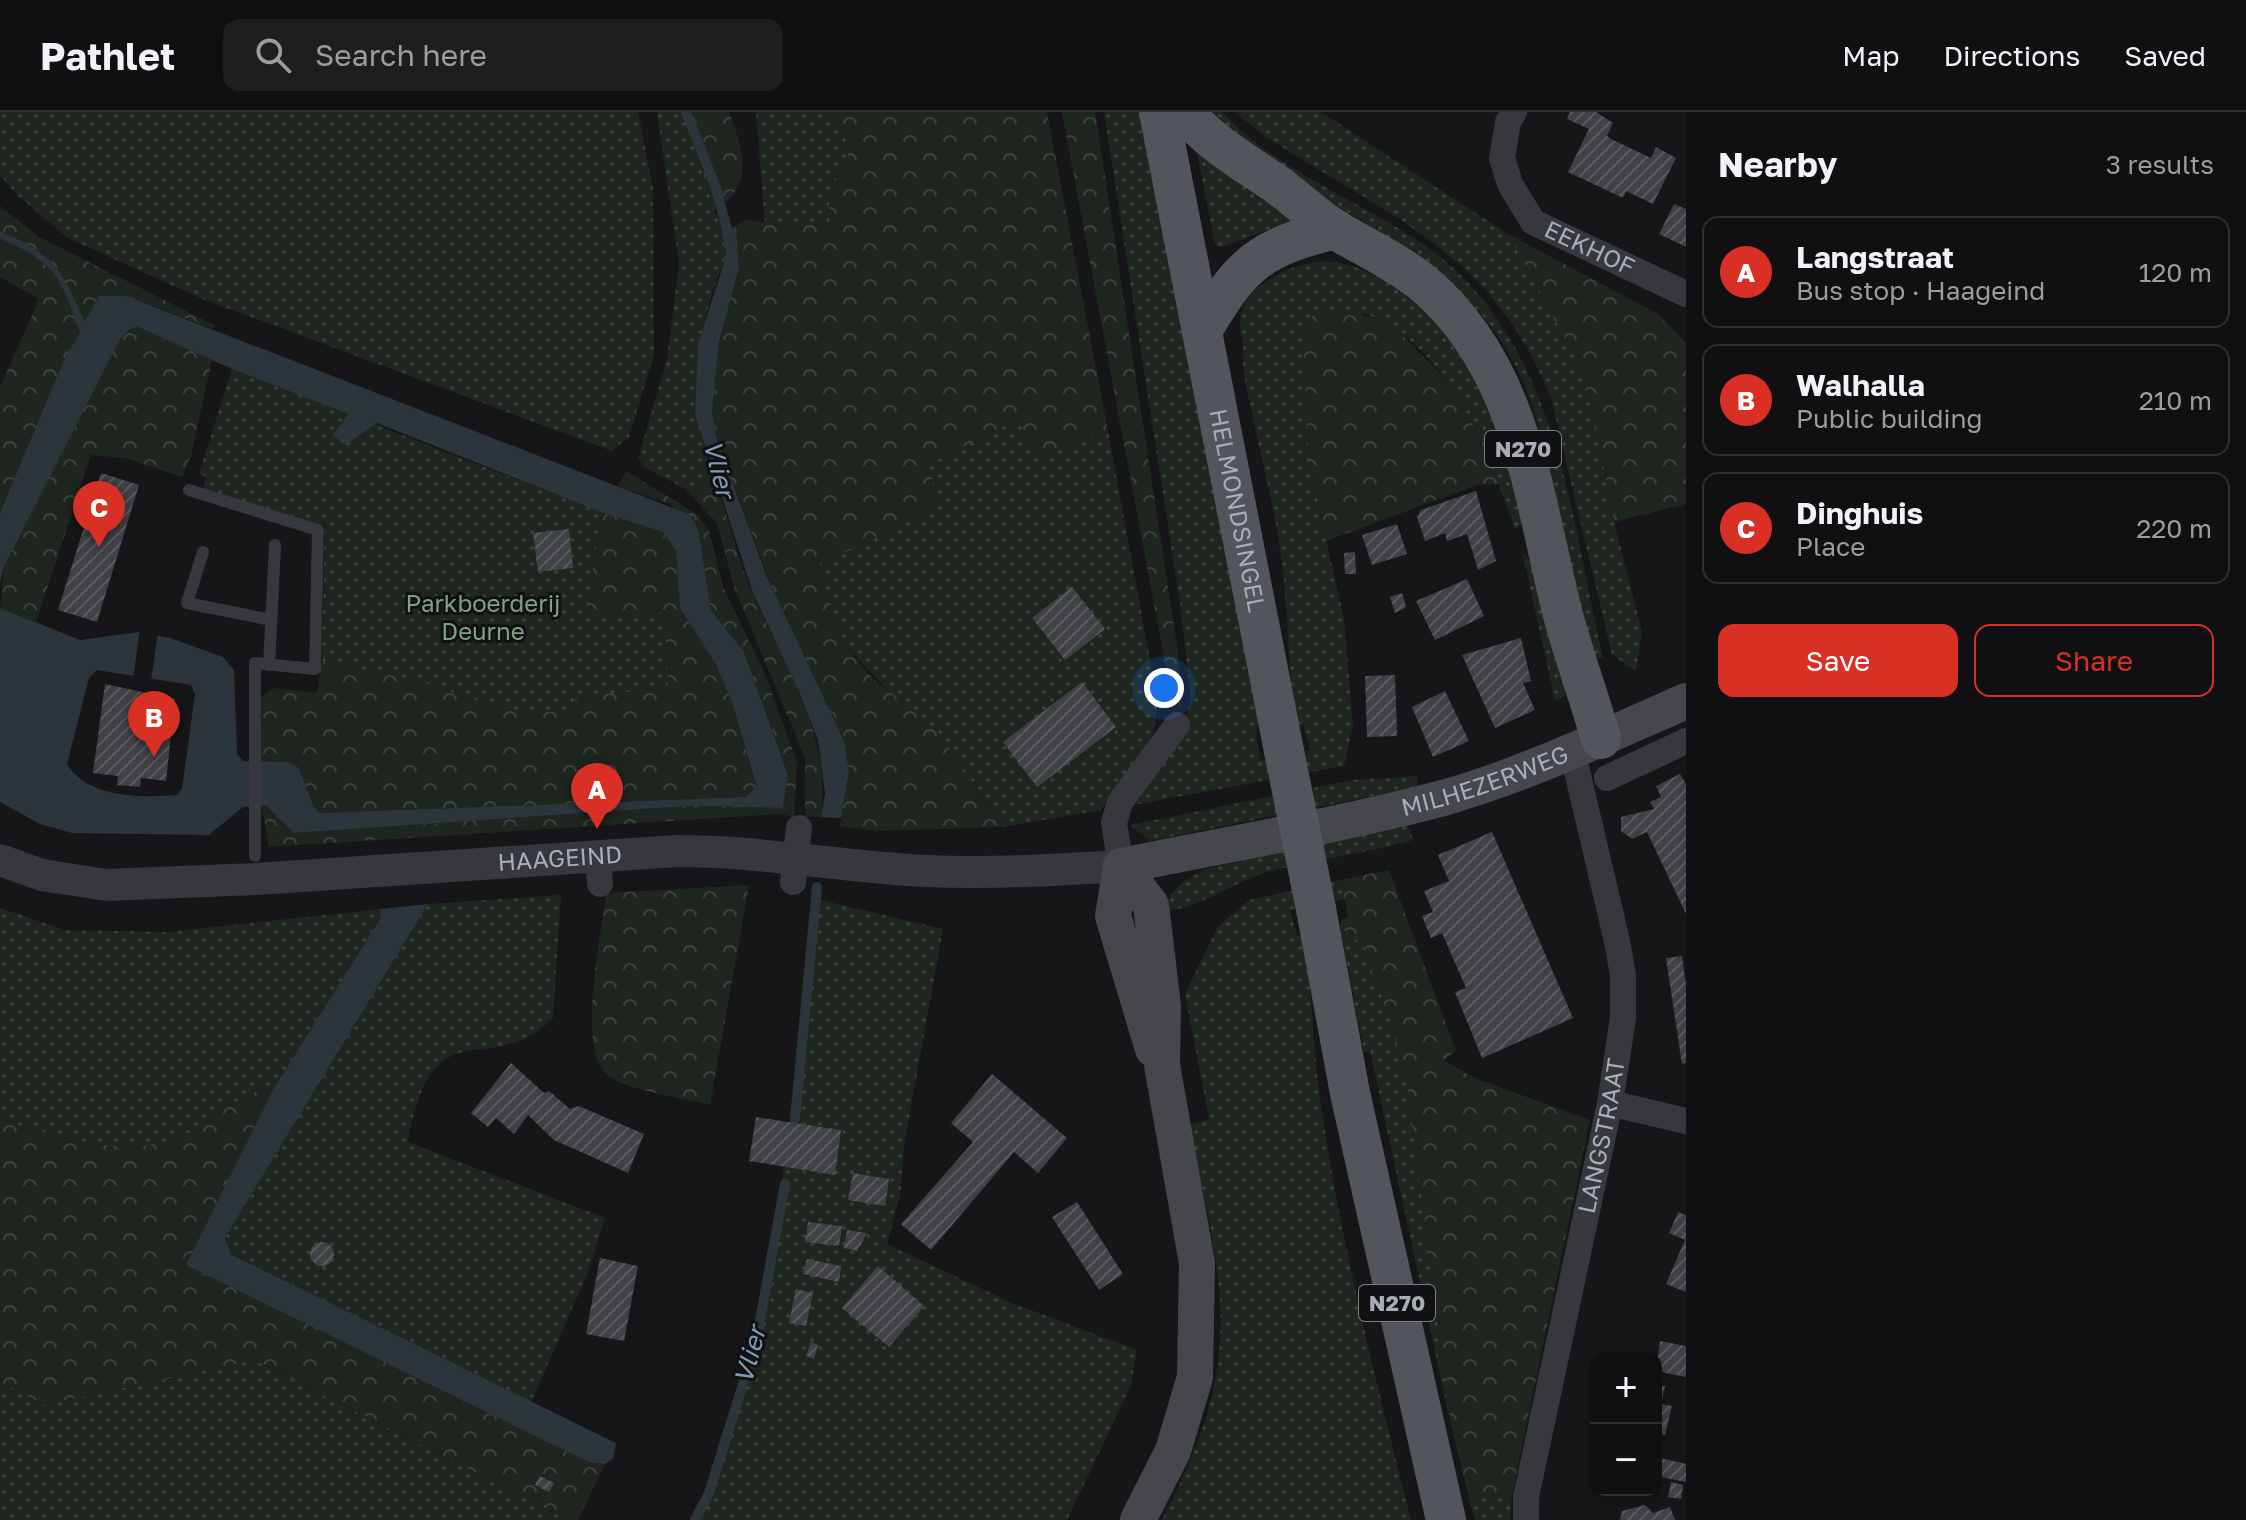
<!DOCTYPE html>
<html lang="en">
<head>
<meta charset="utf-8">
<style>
	body { margin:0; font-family:"Golos Text",sans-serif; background:#1e1e20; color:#f1f3f6 }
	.controls { position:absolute; right:24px; bottom:24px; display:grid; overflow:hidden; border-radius:16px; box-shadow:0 4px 12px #0003 }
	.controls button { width:72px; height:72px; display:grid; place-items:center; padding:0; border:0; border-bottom:2px solid #303032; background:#101012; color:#f1f3f6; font:40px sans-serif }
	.you { position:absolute; left:1164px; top:576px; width:28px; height:28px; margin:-20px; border:6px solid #fff; border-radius:50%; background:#1a73e8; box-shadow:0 0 0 12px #1a73e833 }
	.badge { display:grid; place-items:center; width:52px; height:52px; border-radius:50%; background:#d93025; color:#fff; font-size:26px; font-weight:700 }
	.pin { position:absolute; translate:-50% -66px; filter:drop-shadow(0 2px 4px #0008) }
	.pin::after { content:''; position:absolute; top:42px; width:28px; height:24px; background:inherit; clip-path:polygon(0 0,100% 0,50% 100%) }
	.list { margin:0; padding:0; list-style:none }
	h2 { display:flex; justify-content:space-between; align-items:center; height:104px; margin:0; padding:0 32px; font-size:34px }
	h2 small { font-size:26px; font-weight:400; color:#9c9d9f }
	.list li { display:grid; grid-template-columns:52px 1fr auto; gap:24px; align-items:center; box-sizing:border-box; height:112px; margin:0 16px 16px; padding:0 16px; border:2px solid #303032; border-radius:16px }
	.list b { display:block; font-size:30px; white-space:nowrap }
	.list p { margin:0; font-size:26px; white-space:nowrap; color:#9c9d9f }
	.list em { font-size:26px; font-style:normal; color:#9c9d9f }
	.actions { display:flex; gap:16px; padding:24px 32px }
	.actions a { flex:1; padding:18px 0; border:2px solid #d93025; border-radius:16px; text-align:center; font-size:28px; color:#d93025 }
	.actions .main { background:#d93025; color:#fff }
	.icon { flex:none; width:44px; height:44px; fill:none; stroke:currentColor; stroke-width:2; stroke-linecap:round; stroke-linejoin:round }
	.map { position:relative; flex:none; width:1686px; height:1408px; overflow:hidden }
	header { display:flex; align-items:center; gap:48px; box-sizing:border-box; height:112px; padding:0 40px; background:#101012; border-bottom:2px solid #303032 }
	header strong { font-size:38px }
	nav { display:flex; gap:44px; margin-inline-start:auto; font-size:28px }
	.search { width:560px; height:72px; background:#1e1e20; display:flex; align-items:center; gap:20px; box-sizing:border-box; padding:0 28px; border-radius:16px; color:#9c9d9f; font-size:30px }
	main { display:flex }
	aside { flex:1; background:#101012 }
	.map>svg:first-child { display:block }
	.grass { fill:url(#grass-dots) }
	.forest { fill:url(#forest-crowns) }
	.water { fill:#2c353c; fill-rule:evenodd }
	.pier { fill:#161618 }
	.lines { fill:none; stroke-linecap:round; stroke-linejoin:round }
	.stream { stroke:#2c353c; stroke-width:10 }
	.building { fill:url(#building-hatch) }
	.service { stroke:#37383d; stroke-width:12 }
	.minor { stroke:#37383d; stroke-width:26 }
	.tertiary { stroke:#37383d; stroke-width:32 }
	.secondary { stroke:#45474d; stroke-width:36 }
	.primary { stroke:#53555c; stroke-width:40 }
	.primary-bridge { stroke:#53555c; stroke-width:40 }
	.labels { text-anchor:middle; stroke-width:6; stroke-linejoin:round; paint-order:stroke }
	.shield { fill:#111113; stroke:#7b7e86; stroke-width:2 }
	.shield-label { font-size:22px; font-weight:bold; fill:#a8adb8 }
	.street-label { font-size:24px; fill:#a8adb8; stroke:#111113 }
	.park-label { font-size:24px; fill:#7fa381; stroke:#111113 }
	.water-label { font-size:26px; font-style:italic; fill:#7f9bb3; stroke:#111113 }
</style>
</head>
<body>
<header>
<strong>Pathlet</strong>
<div class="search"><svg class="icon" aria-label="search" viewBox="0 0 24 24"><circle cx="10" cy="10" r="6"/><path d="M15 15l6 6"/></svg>Search here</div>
<nav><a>Map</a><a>Directions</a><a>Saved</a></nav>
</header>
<main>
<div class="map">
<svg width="1686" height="1408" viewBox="0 0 1686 1408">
	<defs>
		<pattern id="grass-dots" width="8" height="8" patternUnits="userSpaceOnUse" patternTransform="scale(2)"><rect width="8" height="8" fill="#1e261f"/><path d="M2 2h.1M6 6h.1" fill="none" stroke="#3c433d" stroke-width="1.8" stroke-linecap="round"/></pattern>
		<pattern id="forest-crowns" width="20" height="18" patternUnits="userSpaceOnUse" patternTransform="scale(2)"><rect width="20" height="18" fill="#1e261f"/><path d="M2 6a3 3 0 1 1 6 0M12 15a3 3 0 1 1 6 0" fill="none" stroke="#3c433d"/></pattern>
		<pattern id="building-hatch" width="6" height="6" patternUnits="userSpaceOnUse" patternTransform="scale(2)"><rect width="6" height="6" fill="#404145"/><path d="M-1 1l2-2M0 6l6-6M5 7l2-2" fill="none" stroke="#595a5e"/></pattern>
	</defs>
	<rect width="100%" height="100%" fill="#161618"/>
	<g class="grass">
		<polygon points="0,0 638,0 653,76 654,242 629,325 612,339 200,186 68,126 16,82 0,63"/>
		<path d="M657 0H684L714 98 725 120 722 122 726 139 724 151C693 217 691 301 715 369L685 377 645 355 638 347 667 247 679 152Z"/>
		<polygon points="756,0 823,0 845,23 848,43 846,56 830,75 829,112 765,111"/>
		<path d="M1104 0H1140L1259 610 1256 621 1260 649 1310 638 1303 612 1296 613C1287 555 1289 496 1280 438 1274 392 1261 347 1252 301 1248 282 1242 260 1243 243 1245 231 1239 219 1240 206 1244 179 1272 164 1295 155 1369 127 1454 218 1482 279 1500 322 1511 367 1524 412L1515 417C1486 337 1450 232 1363 201L1318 392 1344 507 1353 613 1344 654 1133 693 1183 620 1191 587 1180 491Z"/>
		<path d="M1207 0H1222C1275 57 1356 87 1420 130 1557 223 1569 398 1603 546H1592L1537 322 1540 321C1501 161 1377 126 1257 44 1239 32 1223 15 1207 0Z"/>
		<path d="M1235 0H1321L1508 122 1574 243 1595 308 1614 410 1642 520 1636 559 1612 543 1551 286C1503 168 1436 128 1331 65 1298 45 1264 26 1235 0Z"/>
		<polygon points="1197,40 1297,107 1222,135 1215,133"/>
		<polygon points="232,257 600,400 663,420 673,601 578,641 343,576 322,549 325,413 203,378 206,365 199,362"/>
		<path d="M1017 307 1038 342H1047L1108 319 1157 586C1156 653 1131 648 1101 698L1003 715 974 671 846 534 819 460 820 452 928 353Z"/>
		<polygon points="1523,442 1534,451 1567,583 1555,589"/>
		<polygon points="1418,664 1417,675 1150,729 1130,713 1352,668"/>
		<path d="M1408 714 1413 728C1368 741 1321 746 1275 758 1238 767 1204 795 1166 799 1165 780 1189 765 1205 757Z"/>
		<path d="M1340 768 1344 787 1290 798 1297 824 1303 823C1313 878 1312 932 1320 986 1340 1129 1376 1269 1411 1408H1162C1189 1355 1213 1302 1219 1242 1227 1165 1203 1087 1190 1012L1209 1007 1185 882 1217 816 1249 788Z"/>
		<path d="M561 783 553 906C488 971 433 889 408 1030L605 1106 588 1160 531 1291 231 1141 225 1126 428 792Z"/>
		<polygon points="812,786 943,817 905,1028 900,1083 887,1132 1012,1191 1137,1238 1131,1273 1067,1408 692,1408 703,1389 751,1234 773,1119 793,1003"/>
		<path d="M0 796 65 818 169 820 381 797 380 807 274 976C236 979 212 1013 177 1026 123 1047 53 1023 0 1008Z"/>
		<polygon points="1340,815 1362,832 1393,913 1407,972 1451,1313 1370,939 1364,940"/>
		<polygon points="254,1248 568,1408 0,1408 0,1270 44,1293"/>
		<polygon points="1512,1382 1510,1408 1475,1408 1469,1386"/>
	</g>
	<g class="forest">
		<path d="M684 0H729C743 38 756 74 714 98Z"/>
		<polygon points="823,0 1047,0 1108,319 1047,342 1038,342 1016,307 929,353 938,396 820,452 819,460 846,534 872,566 937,618 1003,715 878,719 840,714 849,660 844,629 778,492 717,328 712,301 719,230 739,156 736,114 745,107 765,111 829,111 830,75 846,56 848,43 845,23"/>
		<polygon points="1062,0 1095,0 1178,540 1181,597 1169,573"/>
		<path d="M0 94 39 125 214 213V217L126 184H99L85 211C60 158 57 143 0 119Z"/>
		<polygon points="1508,122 1658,202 1686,231 1686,392 1614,410 1595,308 1574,243"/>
		<path d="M0 127C57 151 59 164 80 220L63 250 0 401V275L39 187 0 165Z"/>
		<polygon points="1339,198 1389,210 1439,260 1462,289 1499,372 1477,373 1326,429 1308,343 1303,220 1312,204"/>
		<polygon points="138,215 212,247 191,344 182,365 125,346 91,343 36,510 0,496 4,455 120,226 130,217"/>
		<polygon points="626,359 695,401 709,418 724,477 765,562 797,650 794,705 781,702 269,735 262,694 269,696 295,721 688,694 783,696 788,663 744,540 711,498 699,422 670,392 618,375"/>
		<path d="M715 369C729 407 738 449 754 485 786 556 832 624 821 705H805V646L734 475 717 411 685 377Z"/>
		<path d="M600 400 663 420 676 439 680 496 715 551 731 587 757 675 745 685 320 701 313 693 299 656 260 649 262 584 273 576 317 581 322 549C358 557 397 562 432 573 476 588 523 608 571 597L576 585 668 576 665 501 587 504Z"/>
		<polygon points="1389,758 1456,939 1443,948 1475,966 1590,1008 1512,1382 1469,1386 1451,1313 1407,972 1392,913 1362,832 1340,815 1342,807 1348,805 1340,768"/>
		<path d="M749 773 710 993C685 986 621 978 605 961 577 932 602 820 606 781Z"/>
		<path d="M274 976 187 1153 588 1350 605 1352 578 1408H568L255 1248 44 1293 0 1270V1008C53 1023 123 1047 177 1026 212 1013 236 979 274 976Z"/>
	</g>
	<g class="water">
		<polygon points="736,114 739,156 719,230 712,301 717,328 767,465 844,629 849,660 841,706 821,705 825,681 818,628 800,582 753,481 695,302 698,232 724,151 726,139 722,121"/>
		<path d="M0 119C56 143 60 157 85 210L99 184H126L691 403 699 422 711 498 744 540 788 663 783 696 688 694 294 721 266 694 243 695 209 723 72 721 40 712 0 690V496L80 528 139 520 170 526 223 545 234 558 237 642 243 649 288 650 299 656 313 693 320 701 745 685 757 675 731 587 715 551 680 496 676 439 663 420 600 400 377 311 345 333 333 323 348 302 232 257 138 215 130 217 120 227 4 455 0 471V401L63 250 80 220C59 164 57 151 0 127ZM97 558 191 573 195 582 182 677 176 683C142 686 87 686 67 652L89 566Z"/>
		<polygon points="428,792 225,1126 231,1142 616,1331 613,1347 605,1352 588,1350 186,1153 274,976 380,807 381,797"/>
	</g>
	<polygon class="pier" points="140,516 158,520 151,569 133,568"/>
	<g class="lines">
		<g class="stream">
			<polyline points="686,0 716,76 730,129"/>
			<polyline points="795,1007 817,775"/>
			<polyline points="695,1408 709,1381 756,1230 785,1072"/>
		</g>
	</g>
	<g class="building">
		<polygon points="1570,0 1596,0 1613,11 1607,24 1611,27 1651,46 1656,35 1676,46 1653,92 1626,79 1623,86 1568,60 1589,17 1567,7"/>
		<polygon points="1674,92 1686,97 1686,135 1659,122"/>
		<polygon points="101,361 139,373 97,510 58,498"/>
		<polygon points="1476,379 1496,449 1478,458 1467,422 1447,429 1445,421 1425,429 1417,405 1421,398"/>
		<polygon points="1397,412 1407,442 1372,453 1362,423"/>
		<polygon points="569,417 573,456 538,460 533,421"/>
		<polygon points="1355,440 1356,462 1345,462 1344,441"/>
		<polygon points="1467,467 1484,504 1435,528 1416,489"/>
		<polygon points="1072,475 1105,517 1065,548 1032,506"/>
		<polygon points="1402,481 1406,495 1395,501 1390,485"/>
		<polygon points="1521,526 1531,569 1523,571 1535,598 1495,616 1462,543"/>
		<polygon points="1395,563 1397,624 1367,625 1365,564"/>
		<polygon points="1082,570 1116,615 1037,675 1003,630"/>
		<polygon points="105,572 175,587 166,669 141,666 140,675 117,673 118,664 93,661"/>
		<polygon points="1445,579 1469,629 1433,645 1412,595"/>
		<polygon points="1680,662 1686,672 1686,802 1647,720 1632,727 1621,719 1621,705 1654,697 1650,690 1661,685 1656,674"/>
		<polygon points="1492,720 1573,906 1482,946 1455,880 1466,876 1442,821 1431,826 1422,804 1433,800 1424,779 1449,769 1438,743"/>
		<polygon points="1682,844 1686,873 1686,951 1682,952 1666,846"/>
		<polygon points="511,951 544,981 549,979 570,997 579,994 644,1022 628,1061 554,1028 528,1003 514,1022 496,1006 488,1015 471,1001"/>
		<polygon points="992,962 1067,1026 1038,1061 1014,1040 931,1138 901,1112 973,1030 951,1011"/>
		<polygon points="756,1005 841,1018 835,1063 749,1049"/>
		<polygon points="853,1061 889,1067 885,1094 848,1088"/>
		<polygon points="1077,1090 1123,1162 1099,1178 1052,1105"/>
		<polygon points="1678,1100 1686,1103 1686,1180 1666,1172 1685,1128 1669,1121"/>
		<polygon points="808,1110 842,1114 839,1134 805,1130"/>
		<polygon points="847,1118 867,1121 857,1139 844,1136"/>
		<circle cx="322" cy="1142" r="12"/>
		<polygon points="600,1146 638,1154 624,1229 586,1222"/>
		<polygon points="807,1147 841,1154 839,1170 803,1162"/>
		<polygon points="878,1154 924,1194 889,1235 842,1196"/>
		<polygon points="796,1177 813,1181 806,1214 789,1211"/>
		<polygon points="1660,1229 1686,1234 1686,1265 1656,1259"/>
		<polygon points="811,1230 818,1233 814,1247 806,1244"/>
		<polygon points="1656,1272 1665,1274 1661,1292 1672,1294 1665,1323 1656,1321"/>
		<polygon points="1656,1345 1686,1352 1686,1370 1656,1364"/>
		<polygon points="540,1364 554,1371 549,1380 535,1373"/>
		<polygon points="1671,1370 1683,1373 1681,1387 1668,1385"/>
		<polygon points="1645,1393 1653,1401 1670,1395 1675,1408 1620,1408 1622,1399"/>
	</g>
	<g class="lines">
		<g class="service">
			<polyline points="189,378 318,418 315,557 255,551 255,744"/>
			<polyline points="203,440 187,491 271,508"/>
			<polyline points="269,553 275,433"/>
		</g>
		<g class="minor">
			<path id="s1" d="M1514 0 1508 10 1502 46 1510 72 1533 110 1686 182"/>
			<polyline points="1607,666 1686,629"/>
			<polyline points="598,746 600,772"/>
			<polyline points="1121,754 1114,711 1120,690 1177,613"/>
			<polyline points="793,770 799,716"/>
			<polyline points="1610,991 1686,1009"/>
			<path id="s2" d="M1526 1408V1385L1610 991 1623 906V863L1617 829 1572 638"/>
		</g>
		<path class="tertiary" id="s3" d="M0 748 42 763 106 773 256 767 677 739C761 739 843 755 926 759 991 762 1056 758 1121 754"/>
		<g class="secondary">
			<polyline points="1121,754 1151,793 1163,894 1162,953 1197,1151 1195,1265 1173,1339 1138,1408"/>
			<path id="s4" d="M1121 754C1228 732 1337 714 1443 686 1525 663 1608 623 1686 589"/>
			<polyline points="1121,754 1113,804 1153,937"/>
		</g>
		<g class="primary">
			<path id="s5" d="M1159 0 1284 639"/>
			<path d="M1184 0C1213 33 1243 49 1279 74 1298 88 1316 106 1336 118 1366 136 1397 150 1424 172 1521 254 1533 383 1562 499 1573 542 1589 584 1601 627"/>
			<path d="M1202 219C1241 152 1259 136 1335 117"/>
			<polyline points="1316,797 1350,981 1446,1408"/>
		</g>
		<polyline class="primary-bridge" points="1284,639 1316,797"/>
	</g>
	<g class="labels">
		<g class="shield">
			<rect x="1485" y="319" width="76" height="36" rx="6"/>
			<rect x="1359" y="1173" width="76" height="36" rx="6"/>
		</g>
		<g class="shield-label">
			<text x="1523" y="345">N270</text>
			<text x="1397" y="1199">N270</text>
		</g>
		<g class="street-label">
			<text dy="8" stroke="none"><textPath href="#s1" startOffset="182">EEKHOF</textPath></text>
			<text dy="8" stroke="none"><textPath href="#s5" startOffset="406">HELMONDSINGEL</textPath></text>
			<text dy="8" stroke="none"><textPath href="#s4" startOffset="374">MILHEZERWEG</textPath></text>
			<text dy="8" stroke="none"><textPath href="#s3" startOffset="564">HAAGEIND</textPath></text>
			<text dy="8" stroke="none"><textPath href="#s2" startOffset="392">LANGSTRAAT</textPath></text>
		</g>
		<g class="park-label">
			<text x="483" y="500">Parkboerderij<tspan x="483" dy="28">Deurne</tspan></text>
		</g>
		<g class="water-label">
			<text transform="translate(719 357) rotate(76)" y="9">Vlier</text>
			<text transform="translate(750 1243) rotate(-75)" y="9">Vlier</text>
		</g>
	</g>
</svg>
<div class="controls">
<button>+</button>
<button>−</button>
</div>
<div class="you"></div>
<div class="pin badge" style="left:597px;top:717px">A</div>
<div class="pin badge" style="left:154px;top:645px">B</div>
<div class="pin badge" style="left:99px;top:435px">C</div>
</div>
<aside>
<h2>Nearby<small>3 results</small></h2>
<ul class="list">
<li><span class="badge">A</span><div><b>Langstraat</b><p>Bus stop · Haageind</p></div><em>120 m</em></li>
<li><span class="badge">B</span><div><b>Walhalla</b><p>Public building</p></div><em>210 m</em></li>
<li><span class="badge">C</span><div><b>Dinghuis</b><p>Place</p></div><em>220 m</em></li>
</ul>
<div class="actions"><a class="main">Save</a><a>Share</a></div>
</aside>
</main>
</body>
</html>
